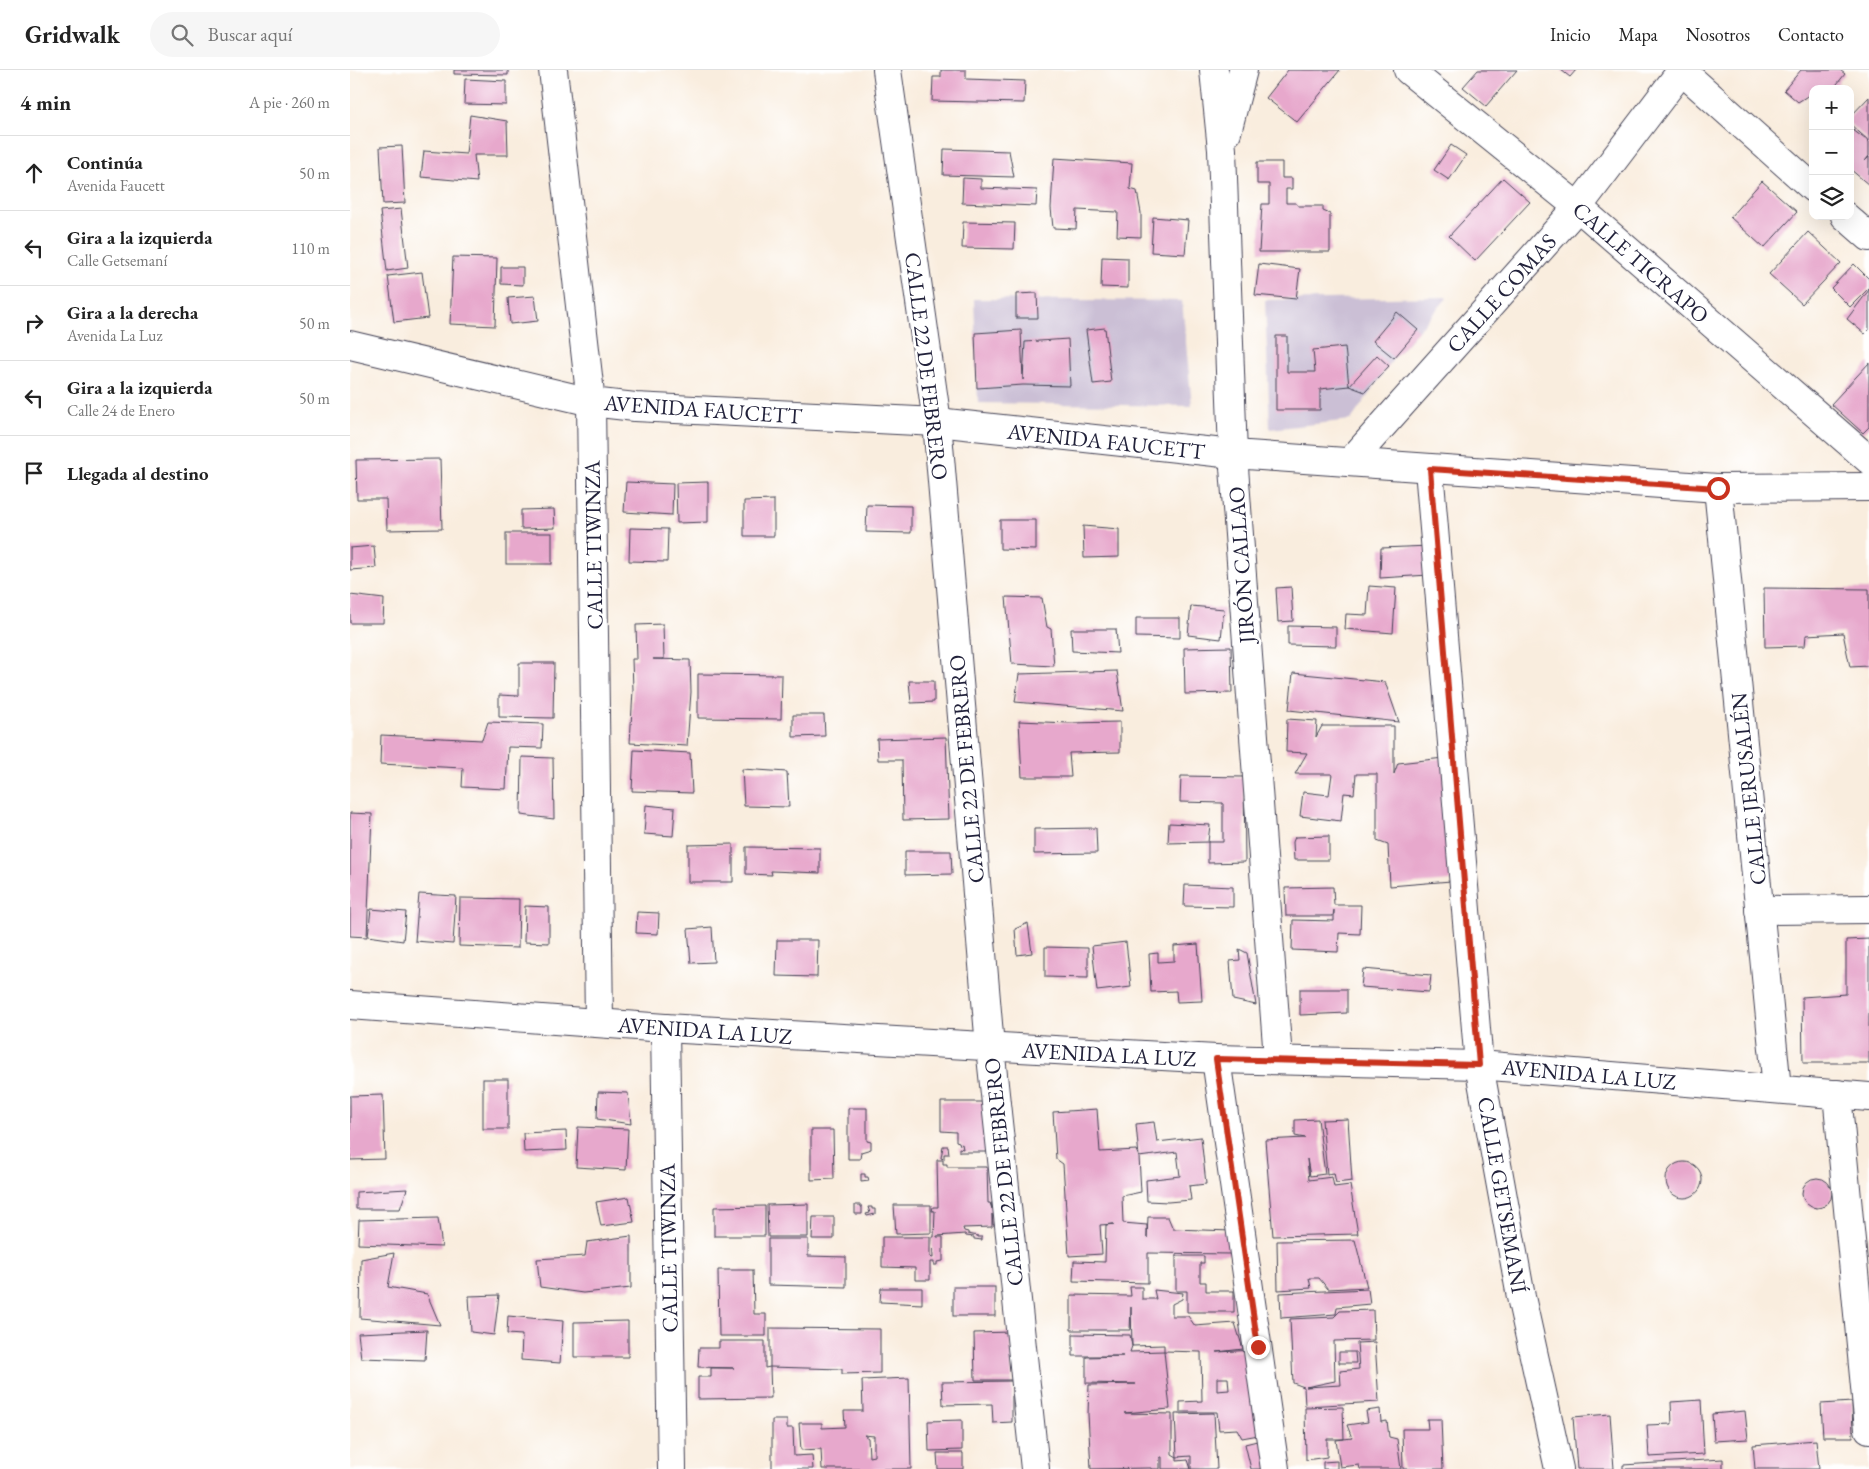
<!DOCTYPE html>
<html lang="es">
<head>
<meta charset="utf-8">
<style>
	body { margin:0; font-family:"EB Garamond",serif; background:#f6f6f6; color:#222 }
	.controls { position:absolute; right:15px; top:15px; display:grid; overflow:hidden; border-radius:10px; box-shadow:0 5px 20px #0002 }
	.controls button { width:45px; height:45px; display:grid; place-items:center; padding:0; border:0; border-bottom:1px solid #e0e0e0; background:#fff; color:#222; font:25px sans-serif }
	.stop { position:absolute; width:15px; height:15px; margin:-11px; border:4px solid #c8321e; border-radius:50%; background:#fff }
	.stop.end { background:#c8321e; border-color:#fff; box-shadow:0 1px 5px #0008 }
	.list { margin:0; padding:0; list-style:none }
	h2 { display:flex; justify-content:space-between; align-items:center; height:65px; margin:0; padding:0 20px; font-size:21px }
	h2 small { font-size:16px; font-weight:400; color:#767676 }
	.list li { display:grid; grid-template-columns:32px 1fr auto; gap:15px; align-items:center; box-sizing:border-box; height:75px; padding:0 20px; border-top:1px solid #e0e0e0 }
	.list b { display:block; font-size:19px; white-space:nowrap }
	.list p { margin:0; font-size:16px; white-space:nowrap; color:#767676 }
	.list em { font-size:16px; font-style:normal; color:#767676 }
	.icon { flex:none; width:28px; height:28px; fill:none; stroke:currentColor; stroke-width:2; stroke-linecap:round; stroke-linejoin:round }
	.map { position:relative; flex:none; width:1519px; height:1399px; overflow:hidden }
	header { display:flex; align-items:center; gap:30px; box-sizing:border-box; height:70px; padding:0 25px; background:#fff; border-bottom:1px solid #e0e0e0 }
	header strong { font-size:24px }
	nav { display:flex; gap:28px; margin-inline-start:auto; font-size:18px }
	.search { width:350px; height:45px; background:#f6f6f6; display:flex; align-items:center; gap:12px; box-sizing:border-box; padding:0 18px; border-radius:28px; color:#767676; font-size:19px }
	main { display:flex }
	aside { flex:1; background:#fff }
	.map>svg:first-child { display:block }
	.industrial { fill:#cbbfd5 }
	.building { fill:#e7a8cc; fill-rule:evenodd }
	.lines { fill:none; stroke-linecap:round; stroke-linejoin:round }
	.minor-casing { stroke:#424053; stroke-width:30 }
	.minor { stroke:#fff; stroke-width:28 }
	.route { stroke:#c8321e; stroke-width:6 }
	.labels { text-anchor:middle; stroke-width:5; stroke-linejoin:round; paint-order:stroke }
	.street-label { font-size:22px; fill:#22223b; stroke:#fff }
</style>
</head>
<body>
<header>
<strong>Gridwalk</strong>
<div class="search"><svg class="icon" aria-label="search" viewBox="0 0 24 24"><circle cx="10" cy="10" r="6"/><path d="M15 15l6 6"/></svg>Buscar aquí</div>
<nav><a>Inicio</a><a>Mapa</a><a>Nosotros</a><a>Contacto</a></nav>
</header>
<main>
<aside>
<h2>4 min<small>A pie · 260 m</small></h2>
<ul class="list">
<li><svg class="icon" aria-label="ahead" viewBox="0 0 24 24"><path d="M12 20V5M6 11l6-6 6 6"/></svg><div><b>Continúa</b><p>Avenida Faucett</p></div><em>50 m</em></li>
<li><svg class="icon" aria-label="left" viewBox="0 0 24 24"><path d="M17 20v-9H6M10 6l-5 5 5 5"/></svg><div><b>Gira a la izquierda</b><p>Calle Getsemaní</p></div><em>110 m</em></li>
<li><svg class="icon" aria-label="right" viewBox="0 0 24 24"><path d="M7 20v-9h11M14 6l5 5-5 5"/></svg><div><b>Gira a la derecha</b><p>Avenida La Luz</p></div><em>50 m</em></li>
<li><svg class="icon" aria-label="left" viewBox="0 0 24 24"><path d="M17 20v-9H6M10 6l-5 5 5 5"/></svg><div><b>Gira a la izquierda</b><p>Calle 24 de Enero</p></div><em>50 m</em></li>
<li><svg class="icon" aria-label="arrive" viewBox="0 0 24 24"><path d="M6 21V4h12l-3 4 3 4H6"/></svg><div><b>Llegada al destino</b></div></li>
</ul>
</aside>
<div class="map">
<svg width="1519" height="1399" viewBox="0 0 1519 1399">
	<rect width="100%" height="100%" fill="#fff"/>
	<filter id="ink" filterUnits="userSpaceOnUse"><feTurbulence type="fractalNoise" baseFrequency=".02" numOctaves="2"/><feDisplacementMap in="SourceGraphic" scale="10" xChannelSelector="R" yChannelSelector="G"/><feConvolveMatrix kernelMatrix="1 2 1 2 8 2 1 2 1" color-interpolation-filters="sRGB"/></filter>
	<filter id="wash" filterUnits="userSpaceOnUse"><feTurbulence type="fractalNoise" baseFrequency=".0096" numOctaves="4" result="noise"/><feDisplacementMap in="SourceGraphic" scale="20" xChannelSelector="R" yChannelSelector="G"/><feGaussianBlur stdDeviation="1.12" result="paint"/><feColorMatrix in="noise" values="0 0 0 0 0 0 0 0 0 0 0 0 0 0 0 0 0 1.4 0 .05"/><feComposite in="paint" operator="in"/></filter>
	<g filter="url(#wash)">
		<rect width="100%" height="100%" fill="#f9edde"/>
		<g class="industrial">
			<polygon points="1098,227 1044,288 1001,350 920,359 915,230"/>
			<polygon points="624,229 832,231 842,336 628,333"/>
		</g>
		<g id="blocks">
			<g class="building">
				<polygon points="104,0 158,0 158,5 104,4"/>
				<polygon points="591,0 616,0 616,9 675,11 674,33 582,31 583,7 591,7"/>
				<polygon points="938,0 990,0 947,52 916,28"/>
				<polygon points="1128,0 1167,0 1136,36 1113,17"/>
				<polygon points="1211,0 1226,0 1220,7"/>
				<polygon points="1451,0 1490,0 1495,4 1483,19 1463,19 1463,27 1459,25 1448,32 1434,20"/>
				<polygon points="115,9 156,11 156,35 114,34"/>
				<polygon points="1519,27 1519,71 1500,54 1500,47"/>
				<polygon points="120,45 157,51 158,85 124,85 127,112 71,107 74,81 116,84"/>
				<polygon points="1503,60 1519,72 1519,86 1515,91 1519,87 1519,115 1500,99 1500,63"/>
				<polygon points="1101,75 1116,85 1099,110 1084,100"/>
				<polygon points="52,76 55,133 33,134 30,77"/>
				<polygon points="594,79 659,81 664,107 593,105"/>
				<polygon points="704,88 782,93 780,119 787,121 791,143 791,167 767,166 768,142 727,140 726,159 703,158 701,138"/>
				<polygon points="907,92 932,92 932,108 942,108 942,119 936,119 936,133 946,133 948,136 973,136 973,141 980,144 980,182 909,182 912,134 919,134 919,114 907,114"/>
				<polygon points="613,108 631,109 631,118 687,120 686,136 612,133"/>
				<polygon points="1153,108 1180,132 1125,191 1099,166"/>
				<polygon points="1412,111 1447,142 1414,178 1380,147"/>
				<polygon points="51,139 58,198 37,201 30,141"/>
				<polygon points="803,147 838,150 835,184 801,182"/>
				<polygon points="613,152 665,153 664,179 612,178"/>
				<polygon points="1458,162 1491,193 1452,234 1419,204"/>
				<polygon points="103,187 147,188 145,256 100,254"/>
				<polygon points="752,187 778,188 778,218 751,217"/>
				<polygon points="909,194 950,199 946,229 905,225"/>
				<polygon points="1504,194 1519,209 1519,218 1500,237 1481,218"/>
				<polygon points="151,197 173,197 173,215 151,214"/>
				<polygon points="72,202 78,248 44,252 38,206"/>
				<polygon points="1519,220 1519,260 1515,264 1497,249"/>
				<polygon points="687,223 688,248 666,248 666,224"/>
				<polygon points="185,226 188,251 160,254 158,228"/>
				<polygon points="1047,242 1068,260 1044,288 1023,271"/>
				<polygon points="755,258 761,312 743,314 736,260"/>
				<polygon points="671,260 673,310 675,272 718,269 720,316 673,315 627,318 625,263"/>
				<polygon points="926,266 937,266 937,302 965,302 963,280 995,277 999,316 1027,285 1039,296 1015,322 999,316 970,319 970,340 926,340"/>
				<polygon points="1519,293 1519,357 1513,363 1481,334"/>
				<polygon points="90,389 92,459 37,460 36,429 7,429 6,390"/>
				<polygon points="276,412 323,414 322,445 274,442"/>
				<polygon points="358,412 358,452 327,453 326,413"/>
				<polygon points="424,430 424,466 394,466 394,431"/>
				<polygon points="517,435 561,436 561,463 516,462"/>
				<polygon points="204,439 205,458 171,459 171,440"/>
				<polygon points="650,450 686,450 686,480 650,479"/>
				<polygon points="733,456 769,459 769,487 734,488"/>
				<polygon points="280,458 318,459 317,492 279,491"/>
				<rect x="156" y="463" width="46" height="31"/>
				<polygon points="24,476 26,498 0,500 0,478"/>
				<polygon points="1080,476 1079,505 1030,508 1031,478"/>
				<polygon points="1019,516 1046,518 1043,563 995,559 996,544 1017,545"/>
				<polygon points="941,517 943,551 928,552 926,518"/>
				<polygon points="1414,518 1519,519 1519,596 1500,597 1493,563 1456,565 1455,576 1415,577"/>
				<polygon points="0,525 34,529 33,553 0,553"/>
				<polygon points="656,527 692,528 697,557 701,559 704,596 662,594"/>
				<polygon points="841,536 874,539 871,569 838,565"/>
				<polygon points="786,548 830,548 830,568 786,567"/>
				<polygon points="313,554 314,589 303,589 340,590 341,622 337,676 280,673 283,620 282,589 287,589 286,555"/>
				<polygon points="938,556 986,557 986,576 938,575"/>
				<polygon points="721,559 766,559 768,583 722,581"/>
				<polygon points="881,577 882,623 835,624 834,578"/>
				<polygon points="169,593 204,593 203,648 149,647 149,625 169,626"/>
				<polygon points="767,601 773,641 665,632 669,604"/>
				<polygon points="943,603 1035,612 1049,652 939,640"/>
				<polygon points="348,604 432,605 431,649 348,648"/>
				<polygon points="559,611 584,611 584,632 561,633"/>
				<polygon points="443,645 474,645 475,666 443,667"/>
				<polygon points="937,649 967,651 966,667 972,656 1044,656 1044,704 1048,693 1094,688 1101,811 1040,816 1038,775 1027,771 1027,704 1006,704 1004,724 994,723 991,751 950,746 953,722 979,725 982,704 945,704 957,683 936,682"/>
				<polygon points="669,651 719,653 770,652 770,682 719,683 721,707 672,707"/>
				<polygon points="138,652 193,654 192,678 158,677 156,719 112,717 113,698 30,694 31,665 132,670"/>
				<polygon points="596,667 599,749 553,750 552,690 528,690 527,669"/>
				<polygon points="284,680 340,683 342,723 282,721"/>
				<polygon points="172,687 203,688 204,749 171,745"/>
				<polygon points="392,699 437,702 439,737 394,736"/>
				<polygon points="831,706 894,707 895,792 858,793 858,772 818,773 819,753 860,755 858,772 873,772 873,733 830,732"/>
				<polygon points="296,735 325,738 323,766 294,764"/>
				<polygon points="0,743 22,744 17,867 0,866"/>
				<polygon points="746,758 747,783 684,784 684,759"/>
				<polygon points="979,766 979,790 944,790 943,772 945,767"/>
				<polygon points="383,774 383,812 338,812 338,775"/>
				<polygon points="396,777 470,778 470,803 421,801 422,805 396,804"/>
				<polygon points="555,781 601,781 602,804 555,805"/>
				<polygon points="835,815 883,817 883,837 834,836"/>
				<polygon points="983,817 984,835 1011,835 1010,864 989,863 988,882 942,880 943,850 984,851 984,840 983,846 936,846 935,818"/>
				<polygon points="69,824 106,826 103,874 65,871"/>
				<polygon points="110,828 169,829 168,878 109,876"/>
				<polygon points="175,836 199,837 199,873 174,872"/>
				<polygon points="21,839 56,842 53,871 18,866"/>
				<polygon points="287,842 309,843 308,864 286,863"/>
				<polygon points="678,853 682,883 667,885 665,859"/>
				<polygon points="362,857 364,892 341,893 338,859"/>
				<polygon points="1519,869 1519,993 1453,993 1452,927 1496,924 1496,870"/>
				<polygon points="427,870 468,870 467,907 426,906"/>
				<polygon points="776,872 781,917 747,921 742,876"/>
				<polygon points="848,874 852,931 827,932 826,921 801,922 799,884 808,883 808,892 824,891 824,876"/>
				<polygon points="695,877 738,878 738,908 695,907"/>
				<polygon points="889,879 897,883 906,935 883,930 880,891 890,890"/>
				<polygon points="1013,899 1081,905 1079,922 1011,917"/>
				<polygon points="950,919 997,919 997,943 950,945"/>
				<rect x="133" y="1009" width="25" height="50"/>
				<polygon points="248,1022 278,1023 281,1054 247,1049"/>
				<polygon points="33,1025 35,1089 0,1090 0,1026"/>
				<polygon points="591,1032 641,1032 643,1082 609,1082 609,1078 613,1079 612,1074 610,1075 609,1072 606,1071 606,1062 591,1061"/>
				<polygon points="498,1038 517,1038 517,1071 521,1072 521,1079 511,1082 510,1089 498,1089"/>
				<polygon points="747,1039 750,1082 786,1080 789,1087 791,1122 772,1126 773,1153 797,1155 797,1168 798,1147 818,1147 823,1159 882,1161 882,1184 798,1183 798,1213 723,1211 724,1191 755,1192 756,1155 764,1154 750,1155 752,1184 719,1186 713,1094 706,1089 703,1042"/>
				<polygon points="968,1049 975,1104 960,1106 957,1089 959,1110 982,1107 984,1117 1000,1115 1008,1164 923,1166 915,1070 955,1068 945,1066 945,1050"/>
				<polygon points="998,1049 1002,1111 986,1113 984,1103 977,1104 972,1050"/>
				<polygon points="804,1052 807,1072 851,1067 856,1114 839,1116 841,1130 818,1132 797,1131 796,1110 830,1106 827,1082 789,1087 786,1054"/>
				<polygon points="228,1057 278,1059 276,1100 226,1097"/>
				<polygon points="461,1060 483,1060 484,1109 461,1110"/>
				<polygon points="216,1061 217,1080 174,1082 173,1063"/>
				<polygon points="593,1076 598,1076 599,1084 594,1084 594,1089 591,1088"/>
				<polygon points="587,1090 593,1090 593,1094 597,1094 597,1097 637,1097 638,1133 640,1133 642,1139 641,1133 645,1133 646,1155 643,1155 642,1144 642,1157 613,1158 614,1161 618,1162 618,1164 628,1166 628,1167 632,1167 632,1170 624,1169 624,1167 616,1166 615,1164 587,1166 587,1167 593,1167 593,1191 587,1192 587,1195 584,1195 584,1192 580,1192 580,1210 565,1210 565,1198 532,1197 532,1167 580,1167 580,1187 583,1188 582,1167 584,1167 585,1141 582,1141 583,1137 588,1137"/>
				<circle cx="1334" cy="1110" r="18"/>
				<polygon points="511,1104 515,1104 515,1107 518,1107 519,1111 511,1112"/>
				<circle cx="1467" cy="1123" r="15"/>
				<polygon points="57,1119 50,1139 6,1139 6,1122"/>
				<polygon points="279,1127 284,1152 251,1156 246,1132"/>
				<polygon points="458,1134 458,1167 418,1167 417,1135"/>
				<polygon points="505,1135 511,1135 511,1137 512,1137 512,1144 505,1144"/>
				<polygon points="544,1135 581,1135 581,1163 546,1164"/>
				<polygon points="415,1136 415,1166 364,1166 364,1137"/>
				<polygon points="518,1137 522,1137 522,1139 525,1139 525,1144 517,1146 516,1144 520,1143"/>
				<polygon points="463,1147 484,1147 484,1169 462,1169"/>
				<polygon points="88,1148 92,1177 8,1174 9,1150"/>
				<polygon points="281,1166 281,1218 233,1223 190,1217 187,1189 235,1186 237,1172"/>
				<polygon points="418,1169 458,1169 458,1186 496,1187 496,1217 418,1215"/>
				<polygon points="1005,1170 1017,1217 978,1219 969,1208 959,1208 961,1218 928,1220 927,1171"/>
				<polygon points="44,1183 38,1217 77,1224 90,1255 10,1248 11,1189"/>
				<polygon points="826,1186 854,1186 854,1193 850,1193 850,1212 856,1212 856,1221 884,1221 884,1242 837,1242 837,1221 826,1221"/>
				<polygon points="368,1200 403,1200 404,1244 416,1244 416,1266 369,1266"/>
				<rect x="603" y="1217" width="42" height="29"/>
				<path d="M780 1217H792V1229H806L804 1220 833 1223 832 1229 822 1234V1246H838L845 1256 885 1253 893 1279 867 1282 905 1280 914 1364 892 1368 887 1359 869 1360 867 1342H830V1332L852 1331 851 1282 814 1281V1275L782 1276 781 1237 780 1260H721V1225L781 1226ZM867 1308H878L879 1320 867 1321Z"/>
				<polygon points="531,1218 572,1218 572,1234 530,1232"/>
				<polygon points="1018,1219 1020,1234 987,1237 986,1244 931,1248 930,1223"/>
				<polygon points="149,1225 144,1265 121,1262 119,1226"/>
				<polygon points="1023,1240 1024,1270 984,1271 985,1311 956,1317 991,1315 990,1301 1009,1299 1007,1273 1025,1272 1029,1332 955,1336 954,1317 943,1313 940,1249 984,1247 990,1241"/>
				<polygon points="158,1246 213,1251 210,1293 171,1290 172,1265 157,1264"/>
				<polygon points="278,1251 278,1287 224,1287 224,1252"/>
				<polygon points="420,1258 530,1259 530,1303 492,1304 492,1299 420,1297 421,1328 348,1329 348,1307 361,1307 361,1298 384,1298 348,1297 349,1278 369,1278 369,1271 415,1271 415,1298 420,1297"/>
				<polygon points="77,1260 75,1290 11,1288 8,1263"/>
				<polygon points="661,1262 662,1310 625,1310 624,1263"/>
				<polygon points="723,1264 780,1265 782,1276 780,1282 814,1281 820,1339 774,1343 822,1344 822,1384 827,1387 827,1391 838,1390 841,1399 812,1399 812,1387 810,1387 810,1399 801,1399 801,1398 741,1399 738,1344 739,1315 786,1314 736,1313 736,1287 773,1286 723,1286"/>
				<polygon points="989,1282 1005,1282 1006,1293 989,1293"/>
				<path d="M559 1308 561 1399H472L471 1379 451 1380 449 1353H472V1358L495 1357 494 1341H513L512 1310ZM514 1365 524 1366V1386L519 1387 518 1368Z"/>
				<polygon points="662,1311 662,1352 643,1353 642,1334 593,1335 592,1312"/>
				<polygon points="1351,1330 1354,1384 1299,1387 1297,1355 1322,1354 1321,1332"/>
				<polygon points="1502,1332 1503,1367 1473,1367 1471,1334"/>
				<polygon points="993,1337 994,1369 1002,1368 997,1355 1018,1352 1016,1341 1030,1339 1031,1352 1037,1351 1039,1367 1047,1369 1051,1399 1010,1399 1009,1395 990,1397 986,1370 994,1369 977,1369 977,1387 956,1390 955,1338"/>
				<polygon points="1395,1341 1398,1369 1364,1371 1362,1344"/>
				<polygon points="864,1343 867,1399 841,1399 841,1386 827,1387 825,1344"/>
				<polygon points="1260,1344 1264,1399 1227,1399 1223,1347"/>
				<polygon points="1077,1349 1091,1349 1093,1399 1053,1399 1052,1359 1078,1359"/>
				<polygon points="422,1350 437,1350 437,1358 443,1358 444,1386 462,1385 463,1399 422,1399"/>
				<polygon points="612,1350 612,1380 579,1381 578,1351"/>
				<polygon points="915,1369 920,1399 901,1399 895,1374"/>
				<polygon points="1466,1370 1469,1399 1405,1399 1403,1375"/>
				<polygon points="587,1383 613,1383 613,1399 588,1399"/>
				<polygon points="1373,1389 1373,1399 1273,1399 1273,1395"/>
				<polygon points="987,1391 987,1399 973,1399 973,1392"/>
			</g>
		</g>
	</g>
	<g filter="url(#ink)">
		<use href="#blocks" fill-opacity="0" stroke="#424053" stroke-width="1"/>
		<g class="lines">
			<g class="minor-casing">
				<g id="minor">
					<polyline points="203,0 241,332 249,953"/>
					<polyline points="537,0 587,352 640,977 685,1399"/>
					<polyline points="864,0 872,80 883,384 928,989"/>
					<polyline points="1058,0 1228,137 1519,390"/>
					<polyline points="1331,0 1463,118"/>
					<polyline points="877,62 893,0"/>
					<polyline points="1495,146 1519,167"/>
					<polyline points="0,275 241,332 285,337 587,352 883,384 1368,418 1519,417"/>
					<polyline points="1000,392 1228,137 1332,0"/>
					<polyline points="1079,399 1129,995 1171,1227 1209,1399"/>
					<polyline points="1368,418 1427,1019"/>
					<polyline points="1409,840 1519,839"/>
					<polyline points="0,935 315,958 866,989 1129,995 1519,1027"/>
					<polyline points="315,958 322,1399"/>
					<polyline points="866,989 925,1399"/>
					<polyline points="1487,1024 1519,1359"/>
				</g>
			</g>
			<use href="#minor" class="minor"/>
		</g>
	</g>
	<g class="lines" filter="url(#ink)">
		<polyline class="route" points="908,1277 866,989 1129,995 1080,399 1368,418"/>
	</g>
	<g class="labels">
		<g class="street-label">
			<text transform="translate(1291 192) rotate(41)" y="8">CALLE TICRAPO</text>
			<text transform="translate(1151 223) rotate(-48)" y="8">CALLE COMAS</text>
			<text transform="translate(577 296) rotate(83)" y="8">CALLE 22 DE FEBRERO</text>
			<text transform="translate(353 339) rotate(4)" y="8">AVENIDA FAUCETT</text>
			<text transform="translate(756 371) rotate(6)" y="8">AVENIDA FAUCETT</text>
			<text transform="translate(243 475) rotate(-91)" y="8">CALLE TIWINZA</text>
			<text transform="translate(891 495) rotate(-94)" y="8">JIRÓN CALLAO</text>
			<text transform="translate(616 699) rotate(-95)" y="8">CALLE 22 DE FEBRERO</text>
			<text transform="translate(1398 719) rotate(-96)" y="8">CALLE JERUSALÉN</text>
			<text transform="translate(355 960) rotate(4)" y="8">AVENIDA LA LUZ</text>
			<text transform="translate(759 984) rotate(3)" y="8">AVENIDA LA LUZ</text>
			<text transform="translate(1239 1004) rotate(5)" y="8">AVENIDA LA LUZ</text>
			<text transform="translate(653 1102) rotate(-96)" y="8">CALLE 22 DE FEBRERO</text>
			<text transform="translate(1153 1125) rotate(80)" y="8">CALLE GETSEMANÍ</text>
			<text transform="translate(318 1178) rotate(-91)" y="8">CALLE TIWINZA</text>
		</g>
	</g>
</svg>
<div class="controls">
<button>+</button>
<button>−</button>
<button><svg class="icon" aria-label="layers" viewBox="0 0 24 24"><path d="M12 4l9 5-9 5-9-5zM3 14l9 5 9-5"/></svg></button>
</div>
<div class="stop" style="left:1368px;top:418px"></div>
<div class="stop end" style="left:908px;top:1277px"></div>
</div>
</main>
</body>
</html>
